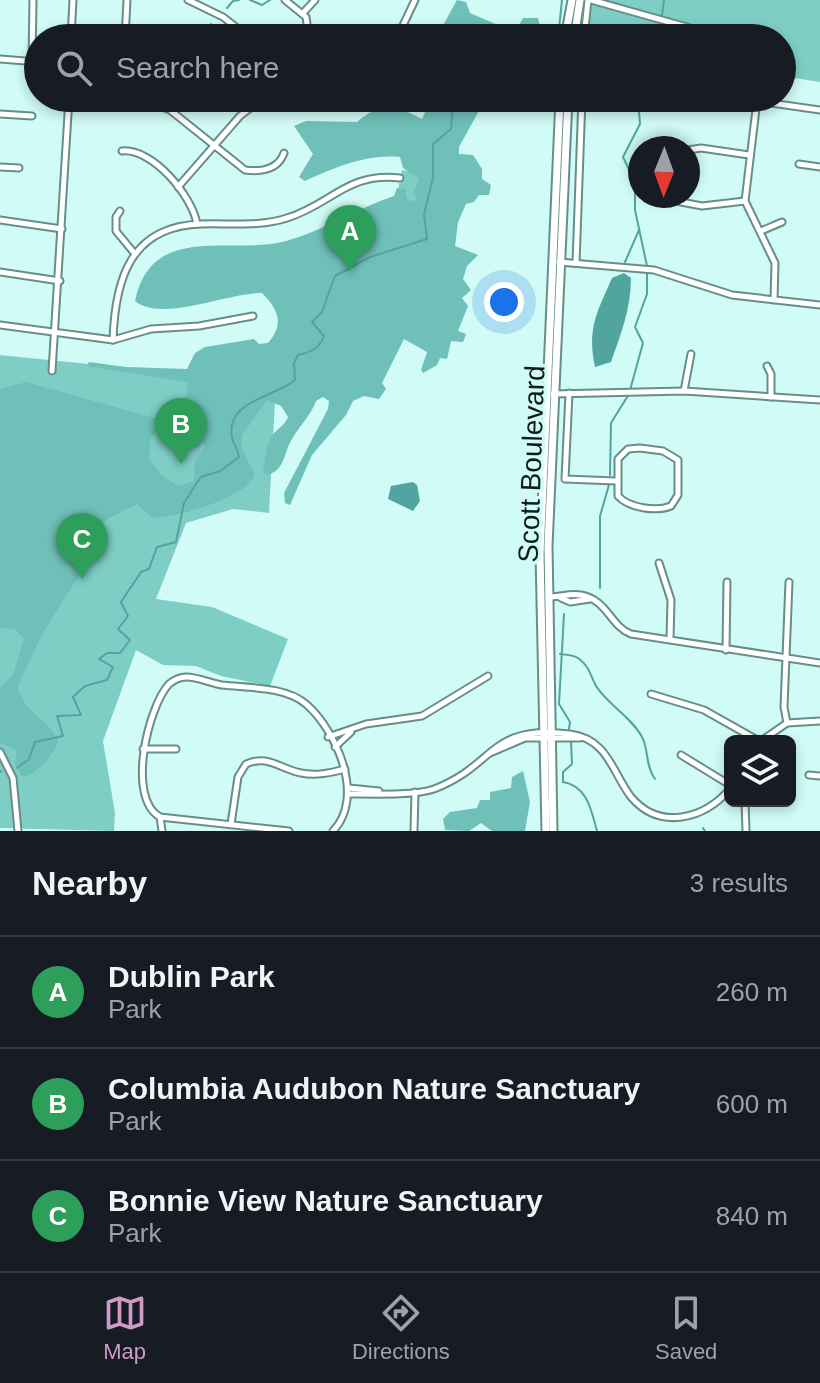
<!DOCTYPE html>
<html lang="en">
<head>
<meta charset="utf-8">
<style>
	body { margin:0; font-family:Helvetica,sans-serif; background:#242831; color:#f1f3f6 }
	.controls { position:absolute; right:24px; bottom:24px; display:grid; overflow:hidden; border-radius:12px; box-shadow:0 4px 12px #0003 }
	.controls button { width:72px; height:72px; display:grid; place-items:center; padding:0; border:0; border-bottom:2px solid #363941; background:#171b24; color:#f1f3f6; font:40px sans-serif }
	.compass { position:absolute; left:628px; top:136px; width:72px; height:72px; border-radius:50%; background:#171b24; box-shadow:0 4px 12px #0003; rotate:181deg }
	.you { position:absolute; left:504px; top:302px; width:28px; height:28px; margin:-20px; border:6px solid #fff; border-radius:50%; background:#1a73e8; box-shadow:0 0 0 12px #1a73e833 }
	.badge { display:grid; place-items:center; width:52px; height:52px; border-radius:50%; background:#cd9bc5; color:#fff; font-size:26px; font-weight:700 }
	.pin { position:absolute; translate:-50% -66px; filter:drop-shadow(0 2px 4px #0008) }
	.pin::after { content:''; position:absolute; top:42px; width:28px; height:24px; background:inherit; clip-path:polygon(0 0,100% 0,50% 100%) }
	.list { margin:0; padding:0; list-style:none }
	h2 { display:flex; justify-content:space-between; align-items:center; height:104px; margin:0; padding:0 32px; font-size:34px }
	h2 small { font-size:26px; font-weight:400; color:#9ea1a6 }
	.list li { display:grid; grid-template-columns:52px 1fr auto; gap:24px; align-items:center; box-sizing:border-box; height:112px; padding:0 32px; border-top:2px solid #363941 }
	.list b { display:block; font-size:30px; white-space:nowrap }
	.list p { margin:0; font-size:26px; white-space:nowrap; color:#9ea1a6 }
	.list em { font-size:26px; font-style:normal; color:#9ea1a6 }
	.icon { flex:none; width:44px; height:44px; fill:none; stroke:currentColor; stroke-width:2; stroke-linecap:round; stroke-linejoin:round }
	.map { position:relative; flex:none; width:820px; height:831px; overflow:hidden }
	.search { position:absolute; background:#171b24; box-shadow:0 4px 12px #0003; left:24px; right:24px; top:24px; height:88px; display:flex; align-items:center; gap:20px; box-sizing:border-box; padding:0 28px; border-radius:44px; color:#9ea1a6; font-size:30px }
	.sheet { height:440px; background:#171b24 }
	nav { display:flex; justify-content:space-around; align-items:center; box-sizing:border-box; height:112px; border-top:2px solid #363941; background:#171b24; font-size:22px; color:#9ea1a6 }
	nav a { display:grid; justify-items:center; gap:4px }
	nav .on { color:#cd9bc5 }
	.map>svg:first-child { display:block }
	.green { fill:#7ecec6 }
	.forest { fill:#6ec0b8; fill-rule:evenodd }
	.water { fill:#52a59e }
	.lines { fill:none; stroke-linecap:round; stroke-linejoin:round }
	.stream { stroke:#52a59e; stroke-width:2 }
	.minor-casing { stroke:#678e89; stroke-width:9 }
	.major-casing { stroke:#678e89; stroke-width:11 }
	.minor { stroke:#fff; stroke-width:5 }
	.major { stroke:#fff; stroke-width:7 }
	.labels { text-anchor:middle; stroke-width:7; stroke-linejoin:round; paint-order:stroke }
	.street-label { font-size:28px; fill:#0c1c1a; stroke:#d1fbf6 }
</style>
</head>
<body>
<div class="map">
<svg width="820" height="831" viewBox="0 0 820 831">
	<rect width="100%" height="100%" fill="#d1fbf6"/>
	<g class="green">
		<polygon points="583,0 820,0 820,82 782,76 782,38 576,38"/>
		<polygon points="402,170 432,174 418,233 276,384 269,513 233,509 186,523 156,599 212,607 288,639 270,686 221,676 196,666 163,665 136,650 103,741 115,813 114,831 0,828 0,355 255,381 392,221"/>
	</g>
	<g class="forest">
		<polygon points="457,0 466,2 470,13 505,28 518,27 523,18 538,18 543,38 436,38"/>
		<path d="M431 98H486L459 147V154L473 155 482 169V179L491 185 489 195H479L474 202 466 204 458 222 455 246 478 255 467 266 463 279 471 290 462 298 468 306 458 331 466 334 463 342 451 341 447 359 440 358 437 365 423 373 421 370 427 352 404 339 382 383 386 389 379 399 364 396 353 401 346 415 312 455 290 505 285 503 284 493 328 409 329 401 323 397 316 401C310 417 300 425 292 439 283 453 286 470 267 475L263 471C265 460 266 447 271 437 276 429 284 427 288 417L281 406 267 400 242 435 241 447 255 475C244 499 177 517 152 518L137 504 104 521 94 535 80 574 42 634 18 686C21 711 49 719 58 740 54 756 41 769 26 777L21 775 15 763 17 750 0 743V688L13 675 24 638 14 629 0 628V389L26 382 169 422 176 421 187 396V382L87 366 89 362 126 367 187 369 195 353 205 347 254 339 259 344 268 343C285 324 278 309 262 293 229 292 161 323 135 301 152 221 231 256 286 241 323 231 357 208 394 196L397 188 406 189V197L410 201 417 200 414 192 419 178 403 168 400 157C366 154 336 167 305 181L299 177 313 154 294 126 306 121 357 122C382 101 394 105 422 119ZM158 431 178 437 185 432 192 438 186 446 198 448 202 443 206 446 195 461 194 481 178 486 161 475 149 458 150 438Z"/>
		<polygon points="523,771 530,802 525,831 492,831 481,823 469,831 445,830 443,819 450,812 477,808 480,800 490,800 490,792 511,788 512,777"/>
	</g>
	<g class="water">
		<path d="M624 273 631 278C631 308 621 334 611 362L595 367C587 327 597 313 612 278Z"/>
		<polygon points="413,482 417,485 420,501 413,511 388,499 391,486"/>
	</g>
	<g class="lines">
		<g class="stream">
			<polyline points="250,0 262,5 270,0"/>
			<polyline points="227,8 233,1 239,0"/>
			<polyline points="198,38 211,24"/>
			<polyline points="558,38 562,0"/>
			<polyline points="659,38 664,0"/>
			<polyline points="638,98 640,124 623,157 635,182 635,210 647,266"/>
			<polyline points="625,262 639,230"/>
			<polyline points="610,475 611,423 629,394 643,343 635,327 647,294 647,272"/>
			<polyline points="600,588 600,516 609,485"/>
			<polyline points="564,614 559,704 570,722 569,729"/>
			<path d="M560 654C567 655 573 655 578 658 589 666 590 674 595 684 604 702 631 716 642 737 649 750 645 765 655 779"/>
			<path d="M571 742 572 764 563 772V782C587 786 591 809 597 831"/>
			<path d="M17 768 29 759 35 742 63 736 57 716 81 715 73 697 85 686 107 680 113 667 99 659 107 653H120L130 640 118 629 128 616 121 602 141 572 149 569 157 547 176 542 184 503 196 484 201 477 220 471 239 457C238 450 234 445 232 438 225 400 276 397 295 380L294 363 298 355C311 352 319 349 324 336L312 322 322 312 335 276 370 257 427 239 424 214 433 178V144L451 129 453 103 458 98"/>
			<polyline points="0,772 1,771"/>
			<polyline points="703,828 705,831"/>
		</g>
		<g class="minor-casing">
			<g id="minor">
				<polyline points="188,0 223,17 250,38"/>
				<polyline points="285,0 306,17 309,38"/>
				<polyline points="591,0 694,29"/>
				<polyline points="303,13 315,0"/>
				<polyline points="310,30 351,38"/>
				<polyline points="71,38 73,0"/>
				<polyline points="125,38 127,0"/>
				<polyline points="397,38 415,0"/>
				<polyline points="584,38 588,0"/>
				<polyline points="0,59 38,62"/>
				<polyline points="32,62 33,0"/>
				<path d="M141 98 170 110 245 170C261 172 278 170 284 153"/>
				<polyline points="240,98 250,107"/>
				<polyline points="735,98 820,110"/>
				<polyline points="757,101 745,201 775,263 774,300"/>
				<polyline points="0,114 32,116"/>
				<polyline points="688,150 701,148 749,155"/>
				<path d="M122 151C153 148 192 196 197 224"/>
				<polyline points="799,164 820,167"/>
				<polyline points="0,167 19,168"/>
				<polyline points="178,187 240,116 263,98"/>
				<polyline points="680,196 681,202 702,206 745,201"/>
				<polyline points="120,211 116,217 116,231 135,254"/>
				<polyline points="0,220 62,229"/>
				<polyline points="761,231 782,222"/>
				<polyline points="559,262 654,270 732,295 820,305"/>
				<polyline points="576,263 582,98"/>
				<polyline points="0,272 60,281"/>
				<polyline points="0,325 113,340 151,329 199,326 253,316"/>
				<path d="M113 340C115 280 130 226 201 224 230 223 259 227 287 218 332 204 347 172 400 178"/>
				<polyline points="767,366 771,374 771,397"/>
				<polyline points="52,371 69,98"/>
				<polyline points="684,391 691,354"/>
				<polyline points="569,393 565,479 616,481"/>
				<polyline points="553,394 684,391 820,400"/>
				<path d="M640 448 663 451 678 460V495L671 506C656 512 629 508 618 496V459L628 449Z"/>
				<polyline points="659,563 671,600 670,639"/>
				<path d="M549 597C560 597 570 593 581 595 608 600 610 626 631 634L820 663"/>
				<polyline points="561,598 570,602 590,599"/>
				<polyline points="726,650 727,582"/>
				<polyline points="651,694 704,710 759,741"/>
				<polyline points="787,723 784,707 789,582"/>
				<polyline points="328,737 366,724 422,716 488,676"/>
				<polyline points="761,741 787,723 820,721"/>
				<polyline points="335,747 351,732"/>
				<polyline points="143,749 176,749"/>
				<polyline points="0,752 13,778 18,831"/>
				<polyline points="490,753 525,738 580,738"/>
				<polyline points="681,755 730,785"/>
				<polyline points="809,775 820,776"/>
				<polyline points="349,788 379,791"/>
				<path d="M349 794C371 794 414 796 434 789 497 765 488 724 570 734 608 739 612 772 631 797 660 831 704 819 730 789"/>
				<polyline points="745,801 746,831"/>
				<polyline points="160,817 162,831"/>
				<path d="M231 824 238 777 246 764C268 754 280 769 301 773 316 776 330 773 345 769"/>
				<path d="M289 831 160 817C126 798 148 707 169 684 174 680 179 677 186 677 198 677 210 683 222 685 247 688 285 686 306 704 336 730 366 797 333 831"/>
				<polyline points="414,831 415,792"/>
			</g>
		</g>
		<g class="major-casing">
			<g id="major">
				<polyline points="565,38 572,0"/>
				<polyline points="574,38 580,0"/>
				<polyline points="546,831 540,554 560,98"/>
				<polyline points="553,831 548,546 568,98"/>
			</g>
		</g>
		<use href="#minor" class="minor"/>
		<use href="#major" class="major"/>
	</g>
	<g class="labels">
		<g class="street-label">
			<text transform="translate(531 464) rotate(-88)" y="10">Scott Boulevard</text>
		</g>
	</g>
</svg>
<div class="controls">
<button><svg class="icon" aria-label="layers" viewBox="0 0 24 24"><path d="M12 4l9 5-9 5-9-5zM3 14l9 5 9-5"/></svg></button>
</div>
<svg class="compass" viewBox="-18 -18 36 36"><path d="M0-13l5 13h-10z" fill="#e53935"/><path d="M0 13l5-13h-10z" fill="#9ea1a6"/></svg>
<div class="you"></div>
<div class="pin badge" style="left:350px;top:271px;background:#2e9e5b">A</div>
<div class="pin badge" style="left:181px;top:464px;background:#2e9e5b">B</div>
<div class="pin badge" style="left:82px;top:579px;background:#2e9e5b">C</div>
<div class="search"><svg class="icon" aria-label="search" viewBox="0 0 24 24"><circle cx="10" cy="10" r="6"/><path d="M15 15l6 6"/></svg>Search here</div>
</div>
<section class="sheet">
<h2>Nearby<small>3 results</small></h2>
<ul class="list">
<li><span class="badge" style="background:#2e9e5b">A</span><div><b>Dublin Park</b><p>Park</p></div><em>260 m</em></li>
<li><span class="badge" style="background:#2e9e5b">B</span><div><b>Columbia Audubon Nature Sanctuary</b><p>Park</p></div><em>600 m</em></li>
<li><span class="badge" style="background:#2e9e5b">C</span><div><b>Bonnie View Nature Sanctuary</b><p>Park</p></div><em>840 m</em></li>
</ul>
</section>
<nav>
<a class="on"><svg class="icon" aria-label="map" viewBox="0 0 24 24"><path d="M3 6l6-2 6 2 6-2v14l-6 2-6-2-6 2zM9 4v14M15 6v14"/></svg>Map</a>
<a><svg class="icon" aria-label="directions" viewBox="0 0 24 24"><path d="M12 3l9 9-9 9-9-9zM9 14v-3h6M13 9l2 2-2 2"/></svg>Directions</a>
<a><svg class="icon" aria-label="saved" viewBox="0 0 24 24"><path d="M7 4h10v16l-5-4-5 4z"/></svg>Saved</a>
</nav>
</body>
</html>
